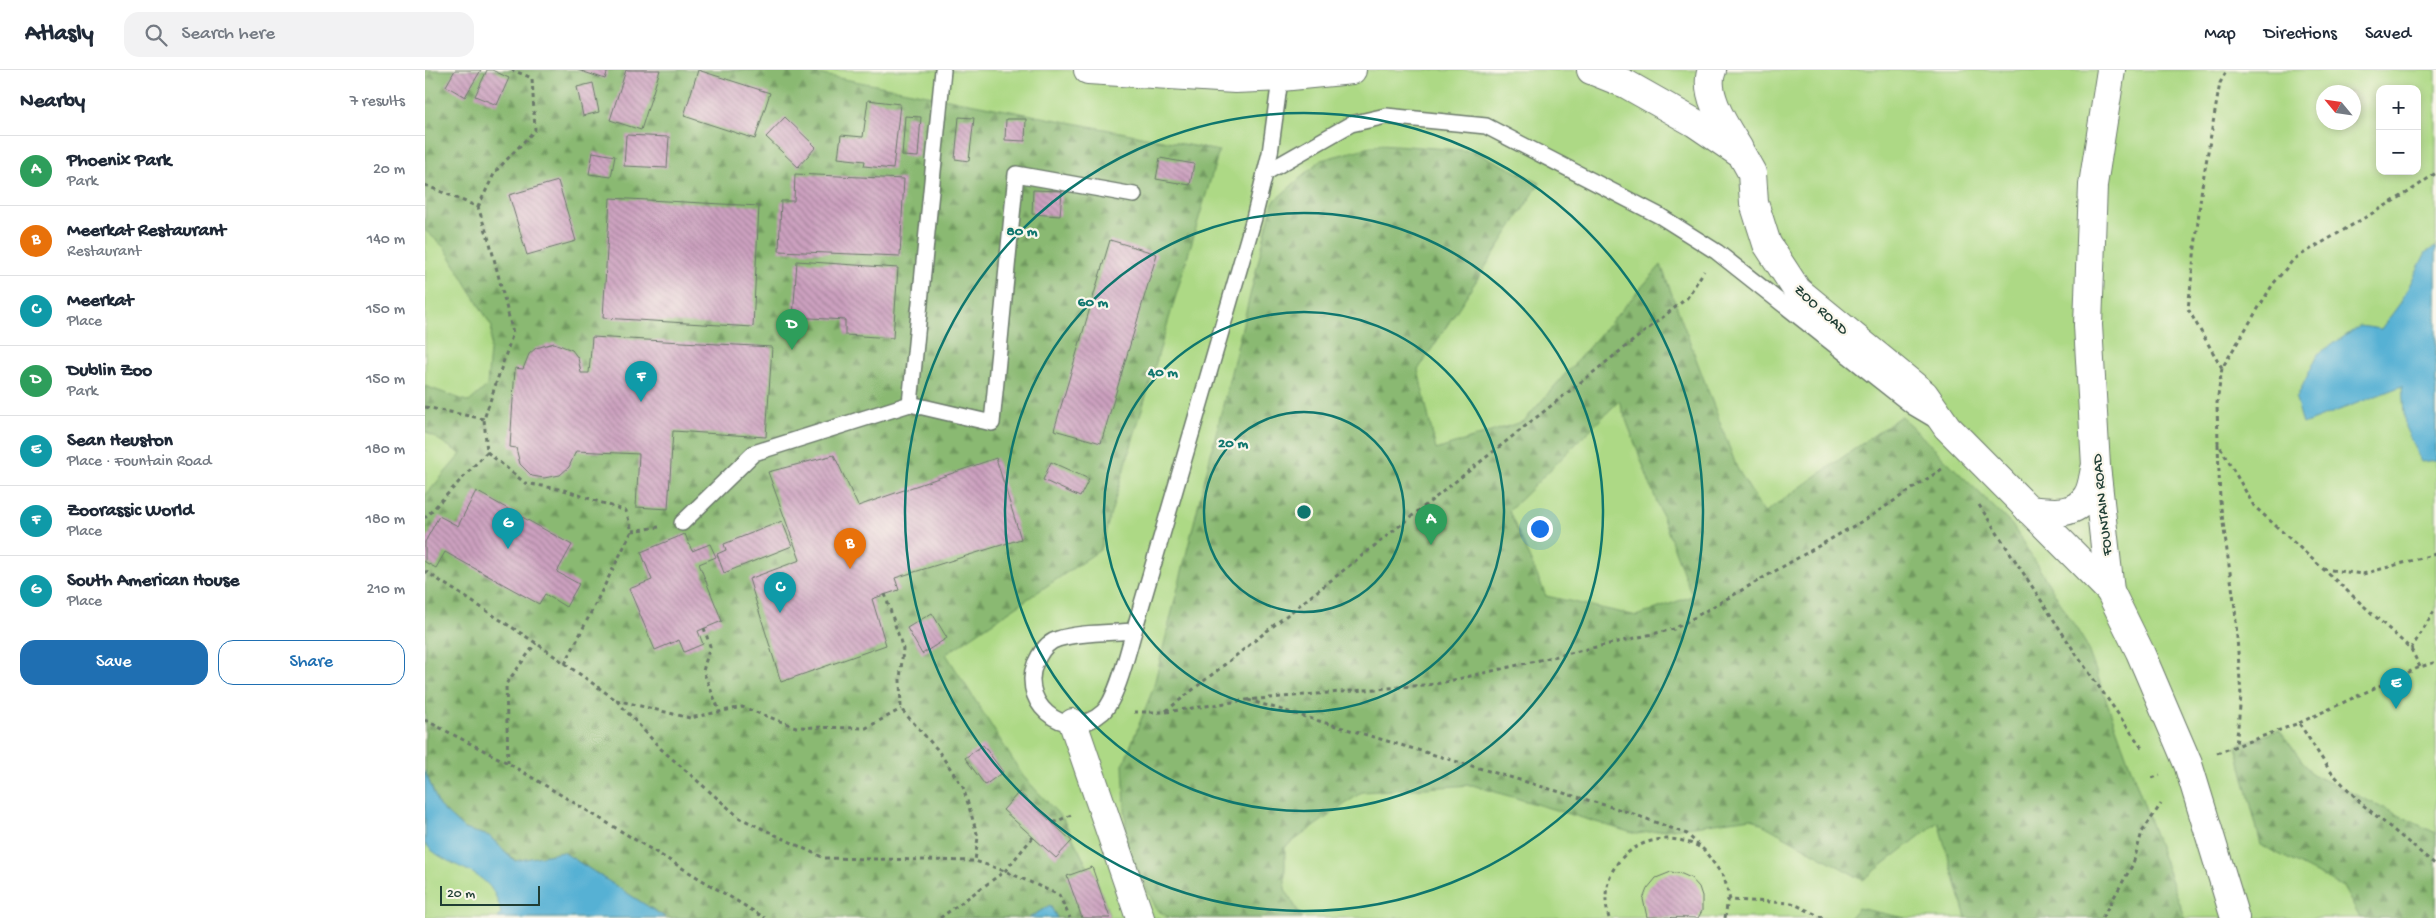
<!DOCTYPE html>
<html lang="en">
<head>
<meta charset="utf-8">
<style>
	body { margin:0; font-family:"Gochi Hand",sans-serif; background:#f2f2f3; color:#1f2937 }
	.controls { position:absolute; right:15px; top:15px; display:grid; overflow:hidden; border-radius:10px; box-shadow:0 2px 8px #0003 }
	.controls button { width:45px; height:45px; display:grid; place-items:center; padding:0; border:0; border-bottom:1px solid #e0e1e3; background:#fff; color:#1f2937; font:25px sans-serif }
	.compass { position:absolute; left:1891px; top:15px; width:45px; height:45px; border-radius:50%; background:#fff; box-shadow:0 2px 8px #0003; rotate:299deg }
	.scale { position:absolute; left:15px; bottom:12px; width:100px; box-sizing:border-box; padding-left:5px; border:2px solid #1f3d34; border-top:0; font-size:14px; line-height:18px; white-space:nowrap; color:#1f3d34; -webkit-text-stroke:4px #fbf7ec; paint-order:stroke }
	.you { position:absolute; left:1114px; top:458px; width:18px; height:18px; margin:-12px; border:4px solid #fff; border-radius:50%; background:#1a73e8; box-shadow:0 0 0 8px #1a73e833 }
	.badge { display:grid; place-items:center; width:32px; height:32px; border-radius:50%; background:#1f6fb2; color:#fff; font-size:16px; font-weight:700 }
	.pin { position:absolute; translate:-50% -41px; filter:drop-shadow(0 1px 2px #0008) }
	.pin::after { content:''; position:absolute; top:26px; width:18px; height:15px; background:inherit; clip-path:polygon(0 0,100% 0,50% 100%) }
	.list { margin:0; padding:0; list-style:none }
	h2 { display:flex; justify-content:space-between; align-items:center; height:65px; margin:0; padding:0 20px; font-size:21px }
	h2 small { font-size:16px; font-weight:400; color:#747a83 }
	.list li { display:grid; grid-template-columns:32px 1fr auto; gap:15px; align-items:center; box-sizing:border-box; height:70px; padding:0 20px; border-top:1px solid #e0e1e3 }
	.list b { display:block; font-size:19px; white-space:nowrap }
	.list p { margin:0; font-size:16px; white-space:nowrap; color:#747a83 }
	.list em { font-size:16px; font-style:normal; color:#747a83 }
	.actions { display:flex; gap:10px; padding:15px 20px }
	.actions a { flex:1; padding:11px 0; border:1px solid #1f6fb2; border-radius:15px; text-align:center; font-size:18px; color:#1f6fb2 }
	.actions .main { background:#1f6fb2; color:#fff }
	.icon { flex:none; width:28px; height:28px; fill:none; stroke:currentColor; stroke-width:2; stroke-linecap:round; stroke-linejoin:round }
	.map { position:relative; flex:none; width:2011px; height:848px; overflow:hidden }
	header { display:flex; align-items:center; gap:30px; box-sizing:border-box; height:70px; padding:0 25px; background:#fff; border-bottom:1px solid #e0e1e3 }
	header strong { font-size:24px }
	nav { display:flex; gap:28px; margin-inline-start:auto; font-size:18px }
	.search { width:350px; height:45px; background:#f2f2f3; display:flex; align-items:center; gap:12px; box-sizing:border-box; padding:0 18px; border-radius:15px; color:#747a83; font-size:19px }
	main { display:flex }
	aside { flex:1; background:#fff }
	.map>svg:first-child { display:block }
	.green { fill:#add985; stroke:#668b5c; fill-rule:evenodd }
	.forest { fill:url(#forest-firs); stroke:#547b53; fill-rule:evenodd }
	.water { fill:#57b1d4; stroke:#3b7784 }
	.building { fill:url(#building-back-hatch) }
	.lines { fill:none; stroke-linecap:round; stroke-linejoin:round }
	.lane-casing { stroke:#6b796b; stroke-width:18 }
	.street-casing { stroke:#6b796b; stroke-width:30 }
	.path { stroke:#6b796b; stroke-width:3; stroke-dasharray:4 4; stroke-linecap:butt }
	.lane { stroke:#fff; stroke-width:15 }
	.street { stroke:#fff; stroke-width:28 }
	.ring { fill:none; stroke:#0f766e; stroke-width:2.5 }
	.labels { text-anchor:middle; stroke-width:4.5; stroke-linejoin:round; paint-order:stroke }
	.street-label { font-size:15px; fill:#1f3d34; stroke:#fbf7ec }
	.centre { fill:#0f766e; stroke:#fbf7ec; stroke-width:2.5 }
	.ring-label { font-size:15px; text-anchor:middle; font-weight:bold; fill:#0f766e; stroke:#fbf7ec; stroke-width:4.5; stroke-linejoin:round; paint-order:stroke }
</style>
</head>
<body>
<header>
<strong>Atlasly</strong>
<div class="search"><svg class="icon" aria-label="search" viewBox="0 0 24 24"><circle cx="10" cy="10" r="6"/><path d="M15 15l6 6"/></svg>Search here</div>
<nav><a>Map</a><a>Directions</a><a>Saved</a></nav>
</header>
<main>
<aside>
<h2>Nearby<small>7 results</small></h2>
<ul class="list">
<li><span class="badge" style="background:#2e9e5b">A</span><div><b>Phoenix Park</b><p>Park</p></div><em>20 m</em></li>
<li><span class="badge" style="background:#e8710a">B</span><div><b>Meerkat Restaurant</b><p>Restaurant</p></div><em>140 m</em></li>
<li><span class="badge" style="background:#0f9aa8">C</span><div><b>Meerkat</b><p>Place</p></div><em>150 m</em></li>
<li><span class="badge" style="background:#2e9e5b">D</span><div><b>Dublin Zoo</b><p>Park</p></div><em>150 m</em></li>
<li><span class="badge" style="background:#0f9aa8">E</span><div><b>Sean Heuston</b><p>Place · Fountain Road</p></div><em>180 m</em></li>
<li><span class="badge" style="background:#0f9aa8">F</span><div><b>Zoorassic World</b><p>Place</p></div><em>180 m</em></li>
<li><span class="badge" style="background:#0f9aa8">G</span><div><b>South American House</b><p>Place</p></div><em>210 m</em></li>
</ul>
<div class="actions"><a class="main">Save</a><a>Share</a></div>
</aside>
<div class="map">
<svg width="2011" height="848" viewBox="0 0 2011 848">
	<defs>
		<pattern id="forest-firs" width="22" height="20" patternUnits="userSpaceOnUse" patternTransform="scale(1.25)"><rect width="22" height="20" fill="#8ab972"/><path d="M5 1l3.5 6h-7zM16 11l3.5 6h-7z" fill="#70985e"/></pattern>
		<pattern id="building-back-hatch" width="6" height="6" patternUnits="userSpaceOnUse" patternTransform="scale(1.25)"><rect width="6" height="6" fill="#cca0bf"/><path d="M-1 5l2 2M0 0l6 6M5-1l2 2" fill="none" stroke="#a5849c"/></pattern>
	</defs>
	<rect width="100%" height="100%" fill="#fbf7ec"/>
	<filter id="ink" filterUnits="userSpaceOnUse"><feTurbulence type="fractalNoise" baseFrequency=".02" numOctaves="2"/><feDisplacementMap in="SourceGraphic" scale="10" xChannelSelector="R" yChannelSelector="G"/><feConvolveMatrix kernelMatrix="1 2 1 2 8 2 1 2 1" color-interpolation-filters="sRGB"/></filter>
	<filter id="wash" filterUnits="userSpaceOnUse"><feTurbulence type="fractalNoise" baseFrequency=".0096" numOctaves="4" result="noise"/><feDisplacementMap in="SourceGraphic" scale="20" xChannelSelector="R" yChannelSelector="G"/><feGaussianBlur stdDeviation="1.12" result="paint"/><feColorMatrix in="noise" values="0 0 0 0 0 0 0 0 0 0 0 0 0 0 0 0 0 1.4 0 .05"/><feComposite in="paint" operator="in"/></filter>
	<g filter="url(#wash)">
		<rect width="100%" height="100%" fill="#f7e8d2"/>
		<path class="green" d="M0 0H2011V848H0ZM1955 19H1992V101H1955ZM1898 22H1928V52H1898Z"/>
		<g class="forest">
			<polygon points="0,0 372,0 794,81 675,480 521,584 598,706 638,749 663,798 667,797 685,848 632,848 625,835 604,848 241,848 138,782 91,791 64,766 39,759 14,736 0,701 0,426 36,384 0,361 0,316 44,332 62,316 67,257 20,178 0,160"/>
			<path d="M956 74 1049 81 1115 113 993 300 1011 380 1099 351 1236 195 1312 398 1339 443 1476 346 1587 455 1661 574 1760 848H1541L1513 752 1438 810 1326 748 1211 764 1047 715 937 722 860 777V819L877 848H745L732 840 702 777 698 695 728 619 848 132 896 90ZM1194 331 1267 526 1212 546 1121 526 1084 441Z"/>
			<polygon points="1854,660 1887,704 2011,763 2011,848 1935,848 1918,817 1836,775 1811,676"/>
			<polygon points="1433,838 1480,848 1424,848"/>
		</g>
		<g class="water">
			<polygon points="2011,177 2011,390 1996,392 1980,357 1977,316 1878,354 1871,329 1893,284 1935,256 1956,259 1976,232 2001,182"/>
			<path d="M0 701 14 736 39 759 64 766 90 791 138 782 241 848H73L76 844C68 795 28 804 0 774Z"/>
			<polygon points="625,835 632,848 604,848"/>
		</g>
		<g id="blocks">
			<g class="building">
				<polygon points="30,0 56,0 40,27 21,16"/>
				<polygon points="62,0 67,0 84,8 72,35 50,26"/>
				<polygon points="153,0 183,0 180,9"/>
				<polygon points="201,0 235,0 216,60 185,50"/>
				<polygon points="273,0 345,23 330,69 259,46"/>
				<polygon points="168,13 174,42 158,46 152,17"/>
				<polygon points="443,30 475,34 468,99 439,96 440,91 413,88 416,65 438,67"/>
				<polygon points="480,46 496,47 493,87 477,86"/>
				<polygon points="360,47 391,77 373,97 341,67"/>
				<polygon points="534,47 549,48 544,91 530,89"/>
				<polygon points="581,49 601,49 600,71 580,70"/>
				<polygon points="201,65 244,67 242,98 199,96"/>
				<polygon points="168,82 190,86 186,107 164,104"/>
				<polygon points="735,88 769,94 765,115 731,109"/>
				<polygon points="370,104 479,109 475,186 354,181 356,131 369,131"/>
				<polygon points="133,111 151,171 102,185 84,125"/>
				<polygon points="608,120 637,121 635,146 607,144"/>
				<polygon points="185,128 334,136 328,257 178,248"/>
				<polygon points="685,170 732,184 676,373 629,360"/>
				<polygon points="372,191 473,198 468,268 420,265 420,250 368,247"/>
				<polygon points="167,267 347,277 341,367 248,361 243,439 211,437 214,384 151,381 144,397 135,405 119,408 107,406 95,394 91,378 85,377 90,298 98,299 104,284 111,278 129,273 147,280 153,288 156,303 164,303"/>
				<polygon points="409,385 433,436 571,388 596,469 470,508 474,520 447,529 461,575 356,612 324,509 375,490 343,402"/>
				<polygon points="626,392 664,409 655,427 618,410"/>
				<polygon points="51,421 147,475 132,502 154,514 141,537 120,524 114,534 20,482 11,498 0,492 0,472 14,446 33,456"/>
				<polygon points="357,451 367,476 299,503 292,484 301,480 299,474"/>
				<polygon points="260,464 267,481 285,474 291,487 274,494 297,551 273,561 278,574 259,582 254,570 230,580 204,519 227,510 216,482"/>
				<polygon points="507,543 522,568 497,584 482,558"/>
				<polygon points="558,675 578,702 560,715 540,688"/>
				<polygon points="594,722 647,771 631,788 578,740"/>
				<polygon points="667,797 685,848 657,848 642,806"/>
				<polygon points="1246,802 1257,804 1266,808 1274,817 1277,826 1277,841 1273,848 1222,847 1218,829 1222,819 1231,808"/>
			</g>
		</g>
	</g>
	<g filter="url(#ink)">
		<use href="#blocks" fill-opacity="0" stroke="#6b796b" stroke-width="1"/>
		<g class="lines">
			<g class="lane-casing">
				<g id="lane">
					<polyline points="840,103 926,54 961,46 1061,56 1235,146 1292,182 1488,337 1510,350"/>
					<polyline points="485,334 567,353 591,104 709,125"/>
					<polyline points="257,453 329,383 485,334 518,0"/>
					<polyline points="709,561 829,148 845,83 856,2"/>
					<path d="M709 561C703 581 692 629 678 642 640 676 588 629 614 586 618 579 625 571 633 569 654 562 687 563 709 561Z"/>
				</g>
			</g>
			<g class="street-casing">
				<g id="street">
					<polyline points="663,0 810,9 856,7 927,0"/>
					<polyline points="1166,0 1201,14 1270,53 1317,85 1327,103 1329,133 1342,174 1372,220 1499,324 1522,357 1685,521"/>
					<path d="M1287 0C1277 24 1302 59 1314 79"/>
					<polyline points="1686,0 1668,115 1663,255 1671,396 1685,521 1715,582 1763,694 1810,848"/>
					<path d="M1604 440C1625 442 1649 447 1662 426 1667 419 1668 407 1670 399"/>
					<polyline points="648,653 715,848"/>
				</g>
			</g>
			<g class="path">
				<polyline points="0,115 53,137 65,173 88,263 59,349 62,382 0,448"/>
				<polyline points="53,137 70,102 110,60 107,8 87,0"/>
				<polyline points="1797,298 1763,239 1777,116 1795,13 1802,0"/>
				<polyline points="0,337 59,349"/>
				<polyline points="1793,374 1795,431 1810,538 1816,626 1811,676"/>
				<polyline points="62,382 100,413 139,420 201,441 207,461 140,594"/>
				<polyline points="1554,435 1653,587 1717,678"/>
				<polyline points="207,461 234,457"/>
				<polyline points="1898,499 1938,504 2011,484"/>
				<polyline points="0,501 111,573 191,630 236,679 315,748 399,788 550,791 580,801 634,825 645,848"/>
				<polyline points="460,524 478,579 475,610 476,639 512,679 538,717 553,767 550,791"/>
				<polyline points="279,558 285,576 278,601 295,642"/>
				<polyline points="1986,579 2011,538"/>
				<polyline points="1995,597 1986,579 1829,436 1793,373 1792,333 1797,298 1848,214 1869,189 1982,123 2011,103"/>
				<polyline points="191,630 265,648 317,637 371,657 441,658 476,639"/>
				<polyline points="823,630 1203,742 1262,764 1279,780 1299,807 1305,830 1367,833 1398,848"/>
				<polyline points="741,641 1262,228 1279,201"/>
				<polyline points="709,642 741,642 821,630 1011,614 1249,559 1446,446 1520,397"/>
				<polyline points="0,650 83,693 340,848"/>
				<polyline points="1874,653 1995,597 2011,592"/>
				<polyline points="1792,683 1874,653 1905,701 1938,735 2011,795"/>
				<polyline points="83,693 81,614 111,573"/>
				<polyline points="1727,708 1735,705"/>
				<polyline points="628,753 646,745"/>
				<polyline points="515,848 580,801 608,767"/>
				<path d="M1184 848C1167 792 1224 751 1274 777"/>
				<polyline points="1300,848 1303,829"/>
				<polyline points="1677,848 1708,794 1717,762 1736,734"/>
			</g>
			<use href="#lane" class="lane"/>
			<use href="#street" class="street"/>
		</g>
	</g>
	<g class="ring">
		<circle cx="879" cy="442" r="100"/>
		<circle cx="879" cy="442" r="200"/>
		<circle cx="879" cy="442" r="299"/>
		<circle cx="879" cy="442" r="399"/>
	</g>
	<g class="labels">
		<g class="street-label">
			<text transform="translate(1397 239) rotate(42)" y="5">ZOO ROAD</text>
			<text transform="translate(1676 435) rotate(-96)" y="5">FOUNTAIN ROAD</text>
		</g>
	</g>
	<circle cx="879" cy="442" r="8" class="centre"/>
	<g class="ring-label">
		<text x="597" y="165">80 m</text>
		<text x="668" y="236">60 m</text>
		<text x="738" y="306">40 m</text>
		<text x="808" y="377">20 m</text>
	</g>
</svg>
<div class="controls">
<button>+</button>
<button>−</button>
</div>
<svg class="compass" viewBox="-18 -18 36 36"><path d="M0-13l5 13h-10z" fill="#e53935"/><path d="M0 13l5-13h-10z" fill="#747a83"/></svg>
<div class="scale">20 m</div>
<div class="you"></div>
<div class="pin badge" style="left:1006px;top:475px;background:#2e9e5b">A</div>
<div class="pin badge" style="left:425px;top:499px;background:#e8710a">B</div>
<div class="pin badge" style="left:355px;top:543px;background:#0f9aa8">C</div>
<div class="pin badge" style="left:367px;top:280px;background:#2e9e5b">D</div>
<div class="pin badge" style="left:1971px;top:639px;background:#0f9aa8">E</div>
<div class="pin badge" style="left:216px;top:332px;background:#0f9aa8">F</div>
<div class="pin badge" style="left:83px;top:479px;background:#0f9aa8">G</div>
</div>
</main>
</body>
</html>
